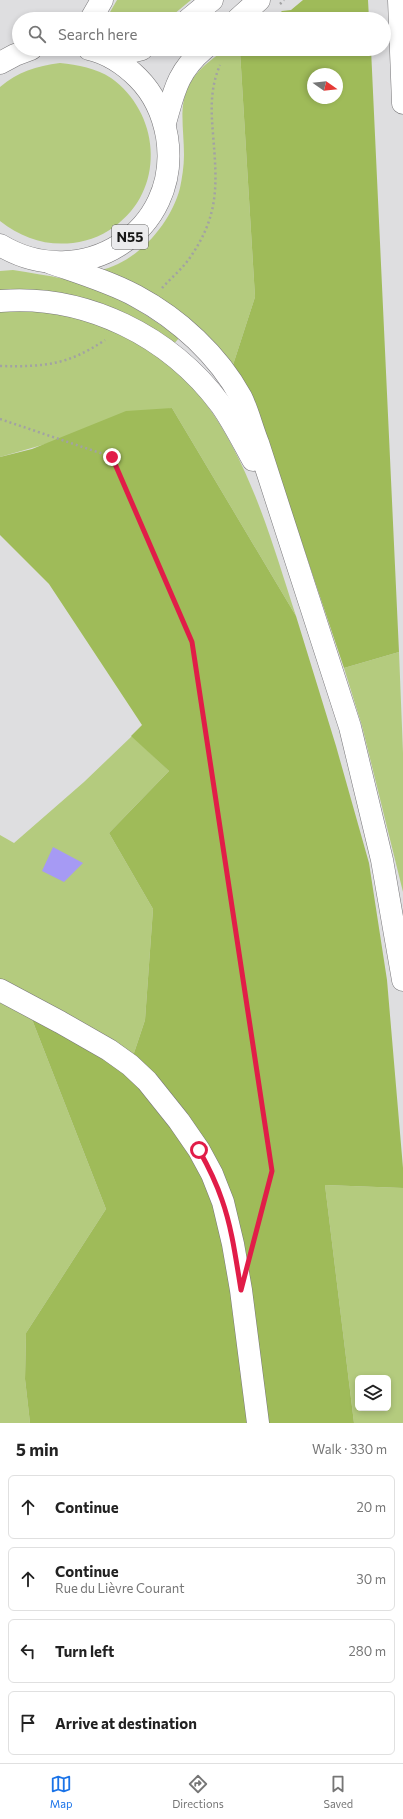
<!DOCTYPE html>
<html lang="en">
<head>
<meta charset="utf-8">
<style>
	body { margin:0; font-family:Commissioner,sans-serif; background:#f6f6f6; color:#222 }
	.controls { position:absolute; right:12px; bottom:12px; display:grid; overflow:hidden; border-radius:6px; box-shadow:0 2px 6px #0003 }
	.controls button { width:36px; height:36px; display:grid; place-items:center; padding:0; border:0; border-bottom:1px solid #e0e0e0; background:#fff; color:#222; font:20px sans-serif }
	.compass { position:absolute; left:307px; top:68px; width:36px; height:36px; border-radius:50%; background:#fff; box-shadow:0 2px 6px #0003; rotate:104deg }
	.stop { position:absolute; width:12px; height:12px; margin:-9px; border:3px solid #e11d48; border-radius:50%; background:#fff }
	.stop.end { background:#e11d48; border-color:#fff; box-shadow:0 1px 4px #0008 }
	.list { margin:0; padding:0; list-style:none }
	h2 { display:flex; justify-content:space-between; align-items:center; height:52px; margin:0; padding:0 16px; font-size:17px }
	h2 small { font-size:13px; font-weight:400; color:#767676 }
	.list li { display:grid; grid-template-columns:26px 1fr auto; gap:12px; align-items:center; box-sizing:border-box; height:64px; margin:0 8px 8px; padding:0 8px; border:1px solid #e0e0e0; border-radius:6px }
	.list b { display:block; font-size:15px; white-space:nowrap }
	.list p { margin:0; font-size:13px; white-space:nowrap; color:#767676 }
	.list em { font-size:13px; font-style:normal; color:#767676 }
	.icon { flex:none; width:22px; height:22px; fill:none; stroke:currentColor; stroke-width:2; stroke-linecap:round; stroke-linejoin:round }
	.map { position:relative; flex:none; width:403px; height:1423px; overflow:hidden }
	.search { position:absolute; background:#fff; box-shadow:0 2px 6px #0003; left:12px; right:12px; top:12px; height:44px; display:flex; align-items:center; gap:10px; box-sizing:border-box; padding:0 14px; border-radius:22px; color:#767676; font-size:15px }
	.sheet { height:340px; background:#fff }
	nav { display:flex; justify-content:space-around; align-items:center; box-sizing:border-box; height:56px; border-top:1px solid #e0e0e0; background:#fff; font-size:11px; color:#767676 }
	nav a { display:grid; justify-items:center; gap:2px }
	nav .on { color:#1a73e8 }
	.map>svg:first-child { display:block }
	.green { fill:#b4cb7e; fill-rule:evenodd }
	.forest { fill:#9fbb59; fill-rule:evenodd }
	.building { fill:#a69af4 }
	.lines { fill:none; stroke-linecap:round; stroke-linejoin:round }
	.street-casing { stroke:#787779; stroke-width:23 }
	.highway-casing { stroke:#787779; stroke-width:23 }
	.path { stroke:#a2a2a3; stroke-width:2.5; stroke-dasharray:2 3; stroke-linecap:butt }
	.street { stroke:#fff; stroke-width:22 }
	.highway { stroke:#fff; stroke-width:22 }
	.route { stroke:#e11d48; stroke-width:5 }
	.labels { text-anchor:middle; stroke-width:3; stroke-linejoin:round; paint-order:stroke }
	.shield { fill:#ebebed; stroke:#575757; stroke-width:1 }
	.shield-label { font-size:14px; font-weight:bold; fill:#171717 }
</style>
</head>
<body>
<div class="map">
<svg width="403" height="1423" viewBox="0 0 403 1423">
	<rect width="100%" height="100%" fill="#dedee0"/>
	<g class="green">
		<polygon points="117,0 191,0 168,19 106,19"/>
		<path d="M240 51 255 297 233 365 98 271C105 269 112 267 118 264 147 250 172 219 180 188 182 178 184 166 184 155 184 120 174 93 205 65 221 52 219 52 240 51Z"/>
		<path d="M60 63C78 65 96 68 111 78 159 112 166 185 119 223 106 234 90 241 73 243 45 246 22 238 0 221V87C18 72 36 66 60 63Z"/>
		<path d="M13 270C30 273 47 275 64 279 107 289 144 312 179 338L173 345 0 294V271Z"/>
		<path d="M34 310C64 316 94 319 122 333 230 384 262 512 296 616L172 408 0 457V312Z"/>
		<polygon points="399,652 403,753 403,892 362,726 344,668"/>
		<polygon points="132,736 169,771 109,833 153,909 145,1020 130,1065 26,1004 106,1209 26,1333 25,1379 30,1423 0,1423 0,835 14,843 84,782"/>
		<path d="M325 1185 403 1188V1423H354ZM358 1378H388V1408H358Z"/>
	</g>
	<g class="forest">
		<polygon points="303,0 368,0 369,19 273,19 282,11 291,10"/>
		<path d="M241 49H371L399 652 344 668 254 400 233 365 255 297 240 51ZM313 74H337V98H313Z"/>
		<polygon points="172,408 296,616 336,746 369,863 387,980 403,1168 403,1188 325,1185 354,1423 30,1423 25,1379 26,1333 106,1209 26,1004 130,1065 145,1020 153,909 109,833 169,771 131,736 142,725 49,584 0,535 0,457 32,449 126,411"/>
	</g>
	<polygon class="building" points="53,847 83,863 64,882 42,871"/>
	<g class="lines">
		<g class="street-casing">
			<polyline id="street" points="0,990 60,1022 109,1050 130,1065 147,1081 179,1121 199,1150 212,1174 223,1202 233,1244 241,1290 258,1423"/>
		</g>
		<g class="highway-casing">
			<g id="highway">
				<polyline points="399,0 403,103"/>
				<polyline points="91,19 102,0"/>
				<polyline points="189,19 212,0"/>
				<polyline points="238,19 259,0"/>
				<polyline points="111,57 142,49"/>
				<polyline points="0,63 15,55 31,49"/>
				<path d="M165 123C174 92 177 72 204 49"/>
				<path d="M0 245C81 294 182 232 167 137 163 114 154 94 138 78 125 65 107 53 89 49"/>
				<path d="M51 263C80 273 110 282 136 296 179 319 218 355 241 397 248 411 252 428 258 443L350 727 382 860 403 980"/>
				<path d="M0 301C86 294 170 336 221 405 233 422 243 442 253 460"/>
			</g>
		</g>
		<g class="path">
			<polyline points="280,4 284,0"/>
			<polyline points="224,55 231,49"/>
			<path d="M162 288C171 278 182 269 189 259 220 215 217 184 213 134 211 110 210 88 220 65"/>
			<path d="M0 366C44 367 68 365 105 340"/>
			<polyline points="0,419 112,457 192,643 272,1171 254,1239"/>
		</g>
		<use href="#street" class="street"/>
		<use href="#highway" class="highway"/>
	</g>
	<g class="lines">
		<path class="route" d="M112 457 192 642 272 1171 241 1290C236 1260 232 1228 222 1200 216 1182 208 1166 199 1150"/>
	</g>
	<g class="labels">
		<rect class="shield" x="112" y="225" width="36" height="24" rx="3"/>
		<g class="shield-label">
			<text x="130" y="242">N55</text>
		</g>
	</g>
</svg>
<div class="controls">
<button><svg class="icon" aria-label="layers" viewBox="0 0 24 24"><path d="M12 4l9 5-9 5-9-5zM3 14l9 5 9-5"/></svg></button>
</div>
<svg class="compass" viewBox="-18 -18 36 36"><path d="M0-13l5 13h-10z" fill="#e53935"/><path d="M0 13l5-13h-10z" fill="#767676"/></svg>
<div class="stop" style="left:199px;top:1150px"></div>
<div class="stop end" style="left:112px;top:457px"></div>
<div class="search"><svg class="icon" aria-label="search" viewBox="0 0 24 24"><circle cx="10" cy="10" r="6"/><path d="M15 15l6 6"/></svg>Search here</div>
</div>
<section class="sheet">
<h2>5 min<small>Walk · 330 m</small></h2>
<ul class="list">
<li><svg class="icon" aria-label="ahead" viewBox="0 0 24 24"><path d="M12 20V5M6 11l6-6 6 6"/></svg><div><b>Continue</b></div><em>20 m</em></li>
<li><svg class="icon" aria-label="ahead" viewBox="0 0 24 24"><path d="M12 20V5M6 11l6-6 6 6"/></svg><div><b>Continue</b><p>Rue du Lièvre Courant</p></div><em>30 m</em></li>
<li><svg class="icon" aria-label="left" viewBox="0 0 24 24"><path d="M17 20v-9H6M10 6l-5 5 5 5"/></svg><div><b>Turn left</b></div><em>280 m</em></li>
<li><svg class="icon" aria-label="arrive" viewBox="0 0 24 24"><path d="M6 21V4h12l-3 4 3 4H6"/></svg><div><b>Arrive at destination</b></div></li>
</ul>
</section>
<nav>
<a class="on"><svg class="icon" aria-label="map" viewBox="0 0 24 24"><path d="M3 6l6-2 6 2 6-2v14l-6 2-6-2-6 2zM9 4v14M15 6v14"/></svg>Map</a>
<a><svg class="icon" aria-label="directions" viewBox="0 0 24 24"><path d="M12 3l9 9-9 9-9-9zM9 14v-3h6M13 9l2 2-2 2"/></svg>Directions</a>
<a><svg class="icon" aria-label="saved" viewBox="0 0 24 24"><path d="M7 4h10v16l-5-4-5 4z"/></svg>Saved</a>
</nav>
</body>
</html>
